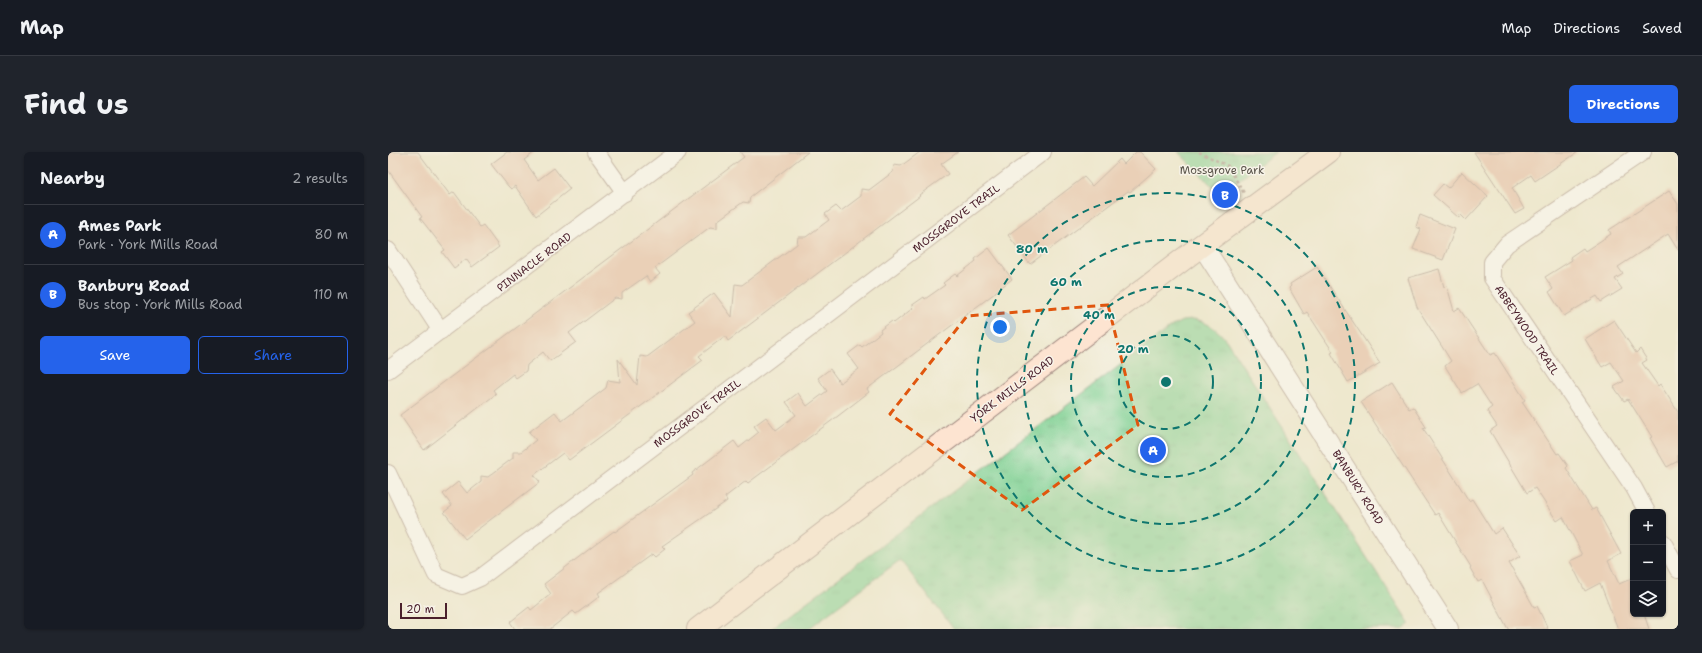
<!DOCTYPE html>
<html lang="en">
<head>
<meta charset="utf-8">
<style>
	body { margin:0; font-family:"Shantell Sans",sans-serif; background:#20242c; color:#f1f3f6 }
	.controls { position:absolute; right:12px; bottom:12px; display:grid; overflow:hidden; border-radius:6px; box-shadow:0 1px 3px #0004 }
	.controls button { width:36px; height:36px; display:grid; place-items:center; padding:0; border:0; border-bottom:1px solid #363941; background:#171b24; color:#f1f3f6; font:20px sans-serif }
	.scale { position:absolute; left:12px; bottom:10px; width:47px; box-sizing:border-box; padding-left:4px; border:2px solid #4a1f2b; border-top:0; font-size:11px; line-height:14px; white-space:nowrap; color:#4a1f2b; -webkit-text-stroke:3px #f7f3e8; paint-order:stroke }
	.you { position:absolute; left:612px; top:175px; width:14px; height:14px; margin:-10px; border:3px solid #fff; border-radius:50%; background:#1a73e8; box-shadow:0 0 0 6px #1a73e833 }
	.badge { display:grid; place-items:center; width:26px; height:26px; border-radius:50%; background:#2563eb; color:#fff; font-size:13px; font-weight:700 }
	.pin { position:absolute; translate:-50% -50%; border:2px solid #fff; box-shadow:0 1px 4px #0006 }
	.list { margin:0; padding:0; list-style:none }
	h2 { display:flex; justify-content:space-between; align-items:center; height:52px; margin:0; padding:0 16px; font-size:17px }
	h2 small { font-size:13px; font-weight:400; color:#9ea1a6 }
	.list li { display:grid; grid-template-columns:26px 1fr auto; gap:12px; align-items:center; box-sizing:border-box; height:60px; padding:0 16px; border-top:1px solid #363941 }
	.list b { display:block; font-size:15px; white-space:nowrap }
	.list p { margin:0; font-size:13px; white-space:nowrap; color:#9ea1a6 }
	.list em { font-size:13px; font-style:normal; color:#9ea1a6 }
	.actions { display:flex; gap:8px; padding:12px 16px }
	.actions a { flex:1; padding:9px 0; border:1px solid #2563eb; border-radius:6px; text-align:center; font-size:14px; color:#2563eb }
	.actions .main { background:#2563eb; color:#fff }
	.icon { flex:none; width:22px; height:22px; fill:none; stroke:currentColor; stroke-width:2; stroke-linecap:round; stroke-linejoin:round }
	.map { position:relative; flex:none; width:1290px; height:477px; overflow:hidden; border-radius:6px }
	header { display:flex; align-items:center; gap:24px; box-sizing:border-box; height:56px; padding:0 20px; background:#171b24; border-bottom:1px solid #363941 }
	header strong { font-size:19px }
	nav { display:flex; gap:22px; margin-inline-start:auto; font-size:14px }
	.intro { display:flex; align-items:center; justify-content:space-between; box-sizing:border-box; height:96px; padding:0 24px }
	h1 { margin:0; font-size:28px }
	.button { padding:10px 18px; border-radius:6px; background:#2563eb; color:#fff; font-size:14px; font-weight:700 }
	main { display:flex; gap:24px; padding:0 24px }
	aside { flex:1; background:#171b24; border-radius:6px; box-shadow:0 1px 3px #0004 }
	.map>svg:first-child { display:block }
	.park { fill:url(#park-tufts); stroke:#63785e }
	.building { fill:#e4b49c }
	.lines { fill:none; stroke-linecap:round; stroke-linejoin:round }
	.minor-casing { stroke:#9c847c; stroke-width:18 }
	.tertiary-casing { stroke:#9c847c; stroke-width:22 }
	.secondary-casing { stroke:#9c847c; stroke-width:24 }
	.path { stroke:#9c847c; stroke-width:2.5; stroke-dasharray:3 3; stroke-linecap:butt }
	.minor { stroke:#fff; stroke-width:16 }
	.tertiary { stroke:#fff; stroke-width:20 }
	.secondary { stroke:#fde4d1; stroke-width:22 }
	.marked { fill:none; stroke:#e0560e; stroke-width:3; stroke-dasharray:8 5; stroke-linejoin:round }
	.ring { fill:none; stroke:#0f766e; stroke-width:2; stroke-dasharray:7 5 }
	.labels { text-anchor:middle; stroke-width:3; stroke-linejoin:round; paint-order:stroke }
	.park-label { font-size:11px; fill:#59544a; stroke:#f7f3e8 }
	.street-label { font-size:11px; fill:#4a1f2b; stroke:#f7f3e8 }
	.centre { fill:#0f766e; stroke:#f7f3e8; stroke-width:2 }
	.ring-label { font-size:12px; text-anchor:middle; font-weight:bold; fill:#0f766e; stroke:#f7f3e8; stroke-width:3; stroke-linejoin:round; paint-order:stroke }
</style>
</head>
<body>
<header>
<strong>Map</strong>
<nav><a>Map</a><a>Directions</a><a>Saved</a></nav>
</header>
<div class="intro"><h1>Find us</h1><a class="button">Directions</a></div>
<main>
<aside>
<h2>Nearby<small>2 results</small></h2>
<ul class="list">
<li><span class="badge">A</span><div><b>Ames Park</b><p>Park · York Mills Road</p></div><em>80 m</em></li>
<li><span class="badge">B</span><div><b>Banbury Road</b><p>Bus stop · York Mills Road</p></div><em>110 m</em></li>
</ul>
<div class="actions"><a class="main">Save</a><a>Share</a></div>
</aside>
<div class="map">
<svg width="1290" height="477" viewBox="0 0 1290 477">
	<defs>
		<pattern id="park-tufts" width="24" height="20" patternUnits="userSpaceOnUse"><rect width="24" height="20" fill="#7cd092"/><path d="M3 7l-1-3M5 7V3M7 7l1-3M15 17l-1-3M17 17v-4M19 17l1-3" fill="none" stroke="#6db27e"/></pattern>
	</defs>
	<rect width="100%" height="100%" fill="#f7f3e8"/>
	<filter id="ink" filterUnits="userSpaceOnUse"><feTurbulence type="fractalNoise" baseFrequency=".025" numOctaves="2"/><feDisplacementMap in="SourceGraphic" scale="8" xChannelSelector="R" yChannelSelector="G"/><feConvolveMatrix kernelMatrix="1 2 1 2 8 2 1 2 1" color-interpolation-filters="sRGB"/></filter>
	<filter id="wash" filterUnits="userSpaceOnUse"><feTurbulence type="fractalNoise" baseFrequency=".012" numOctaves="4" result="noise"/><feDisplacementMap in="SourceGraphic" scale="16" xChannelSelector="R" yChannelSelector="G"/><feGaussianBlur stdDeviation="0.9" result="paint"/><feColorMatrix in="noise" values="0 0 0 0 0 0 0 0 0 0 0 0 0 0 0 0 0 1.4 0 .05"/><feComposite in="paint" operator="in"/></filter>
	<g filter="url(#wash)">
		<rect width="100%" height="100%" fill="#eee8ce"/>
		<g class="park">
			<polygon points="790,0 888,0 832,42"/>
			<path d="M804 168C820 170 828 176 838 188L1022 472 1014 477H566L512 408 420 477H383L784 174 794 169Z"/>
		</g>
		<g id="blocks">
			<g class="building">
				<polygon points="0,0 30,0 62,43 66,40 92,75 95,73 111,95 84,115 78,107 66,116 54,100 57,98 32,66 34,65 0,18"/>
				<polygon points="119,0 147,0 136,8 150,28 166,16 182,37 148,64 127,34 123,37 120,34 103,12"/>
				<polygon points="352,0 420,0 362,45 361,51 355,50 329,69 329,76 322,75 267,116 272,122 262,130 258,124 234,141 234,147 227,146 181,181 188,190 162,209 155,200 139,213 138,219 128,226 125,222 105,238 108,242 36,298 12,263 356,5"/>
				<polygon points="532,0 570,0 553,12 560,22 531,43 532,44 340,189 337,184 311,204 315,208 181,308 175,301 146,323 152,330 77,387 56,360 64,354 55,342 70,330 79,341 93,330 93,324 100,325 125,306 125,300 133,300 148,288 141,280 167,260 174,269 218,236 220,228 232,230 230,207 249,233 252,204 259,205 307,169 300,160 326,141 344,165 347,132 354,133 409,92 410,85 418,85 441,68 437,62 448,54 453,59 473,44 473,37 481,38 505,20 506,13 513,14"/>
				<polygon points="748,0 752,0 768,17 742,40 740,39 642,112 620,83 696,25 704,34 732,7 736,12"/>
				<polygon points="1086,0 1190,0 1147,29 1143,23 1124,36 1136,57 1127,62"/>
				<polygon points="1074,20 1100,44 1078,68 1072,62 1071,66 1045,43 1055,32 1060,36"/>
				<polygon points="1281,39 1290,52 1290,98 1280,82 1230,115 1235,122 1227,127 1234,137 1213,150 1209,144 1176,164 1161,140 1165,137 1157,125 1184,108 1182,105 1195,96 1197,99 1223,82 1221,78"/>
				<polygon points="1032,63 1067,77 1055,108 1025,97 1033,77 1028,75"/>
				<polygon points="601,96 624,127 607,140 607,141 479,237 481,240 450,264 360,331 358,329 337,345 339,349 274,394 277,397 267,405 264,402 210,441 212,444 188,462 185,459 162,477 127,477 122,470 141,455 143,458 163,442 156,432 208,392 226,379 227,380 305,323 304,321 346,289 351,296 371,280 366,274 378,265 388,278 408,263 398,250 410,241 419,254 439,239 430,226 442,217 452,231 471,217 460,202 472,193 474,195 493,180 492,178 504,169 506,171 525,156 523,154 536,145 537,147 557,133 555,131 567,122 569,124 588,109 587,107"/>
				<polygon points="929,115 992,211 960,230 943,201 945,200 919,160 916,162 901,136 903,134 902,132"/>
				<polygon points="1051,117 1056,135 1059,134 1066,159 1071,156 1102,203 1107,201 1137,248 1134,250 1169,302 1171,301 1180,314 1178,316 1204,358 1208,356 1233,402 1220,409 1231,432 1245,426 1245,462 1256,462 1261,477 1230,477 1212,431 1197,439 1182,409 1195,403 1175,365 1169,369 1147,336 1139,341 1102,279 1109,274 1099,259 1104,255 1089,232 1074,241 1057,214 1063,209 1029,155 1020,126"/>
				<polygon points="1226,168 1248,201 1252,197 1259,208 1254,211 1270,234 1272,232 1290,260 1290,309 1279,315 1262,286 1264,285 1240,247 1236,249 1226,235 1236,229 1223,210 1214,215 1197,187"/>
				<polygon points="1004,230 1021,257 1025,255 1038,275 1035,276 1081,349 1084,347 1106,382 1114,376 1132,404 1121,411 1146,455 1149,454 1160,477 1120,477 1094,428 1090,430 1082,416 1083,415 1050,361 1047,363 973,250"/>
			</g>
		</g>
	</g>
	<g filter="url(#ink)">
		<use href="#blocks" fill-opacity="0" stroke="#9c847c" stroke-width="1"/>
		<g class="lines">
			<g class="minor-casing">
				<g id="minor">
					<polyline points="208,0 237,41"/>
					<polyline points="1255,0 1119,92 1104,110 1104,126 1246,336 1259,360"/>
					<polyline points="0,98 53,179"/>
					<polyline points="0,218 290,0"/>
					<polyline points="0,321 48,423 74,434 92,426 655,0"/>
					<polyline points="1275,390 1290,418"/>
				</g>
			</g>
			<g class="tertiary-casing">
				<polyline id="tertiary" points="814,93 1060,477"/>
			</g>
			<g class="secondary-casing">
				<polyline id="secondary" points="310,477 814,93 940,0"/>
			</g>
			<polyline class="path" points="811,0 840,14 856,41"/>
			<use href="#minor" class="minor"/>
			<use href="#tertiary" class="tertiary"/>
			<use href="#secondary" class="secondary"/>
		</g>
	</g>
	<path d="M0 0H1290V477H0ZM720 153 750 273 634 358 502 262 579 164Z" fill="#eee8ce" fill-opacity=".55" fill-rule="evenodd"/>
	<path class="marked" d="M720 153 750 273 634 358 502 262 579 164Z"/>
	<g class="ring">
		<circle cx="778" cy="230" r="47"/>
		<circle cx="778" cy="230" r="95"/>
		<circle cx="778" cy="230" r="142"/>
		<circle cx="778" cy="230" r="189"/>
	</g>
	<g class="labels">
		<g class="park-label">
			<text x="834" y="22">Mossgrove Park</text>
		</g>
		<g class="street-label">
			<text transform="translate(568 66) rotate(-37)" y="4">MOSSGROVE TRAIL</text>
			<text transform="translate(146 110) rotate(-37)" y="4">PINNACLE ROAD</text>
			<text transform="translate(1139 178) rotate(56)" y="4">ABBEYWOOD TRAIL</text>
			<text transform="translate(624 237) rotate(-37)" y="4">YORK MILLS ROAD</text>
			<text transform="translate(309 261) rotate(-37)" y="4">MOSSGROVE TRAIL</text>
			<text transform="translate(970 335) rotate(58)" y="4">BANBURY ROAD</text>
		</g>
	</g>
	<circle cx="778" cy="230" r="6" class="centre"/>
	<g class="ring-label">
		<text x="644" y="101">80 m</text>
		<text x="678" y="134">60 m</text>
		<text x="711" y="167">40 m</text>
		<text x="745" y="201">20 m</text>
	</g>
</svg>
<div class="controls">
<button>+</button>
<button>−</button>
<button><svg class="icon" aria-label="layers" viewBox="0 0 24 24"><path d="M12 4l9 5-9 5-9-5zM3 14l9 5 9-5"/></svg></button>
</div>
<div class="scale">20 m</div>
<div class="you"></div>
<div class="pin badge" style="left:765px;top:298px">A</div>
<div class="pin badge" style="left:837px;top:43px">B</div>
</div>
</main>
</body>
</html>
